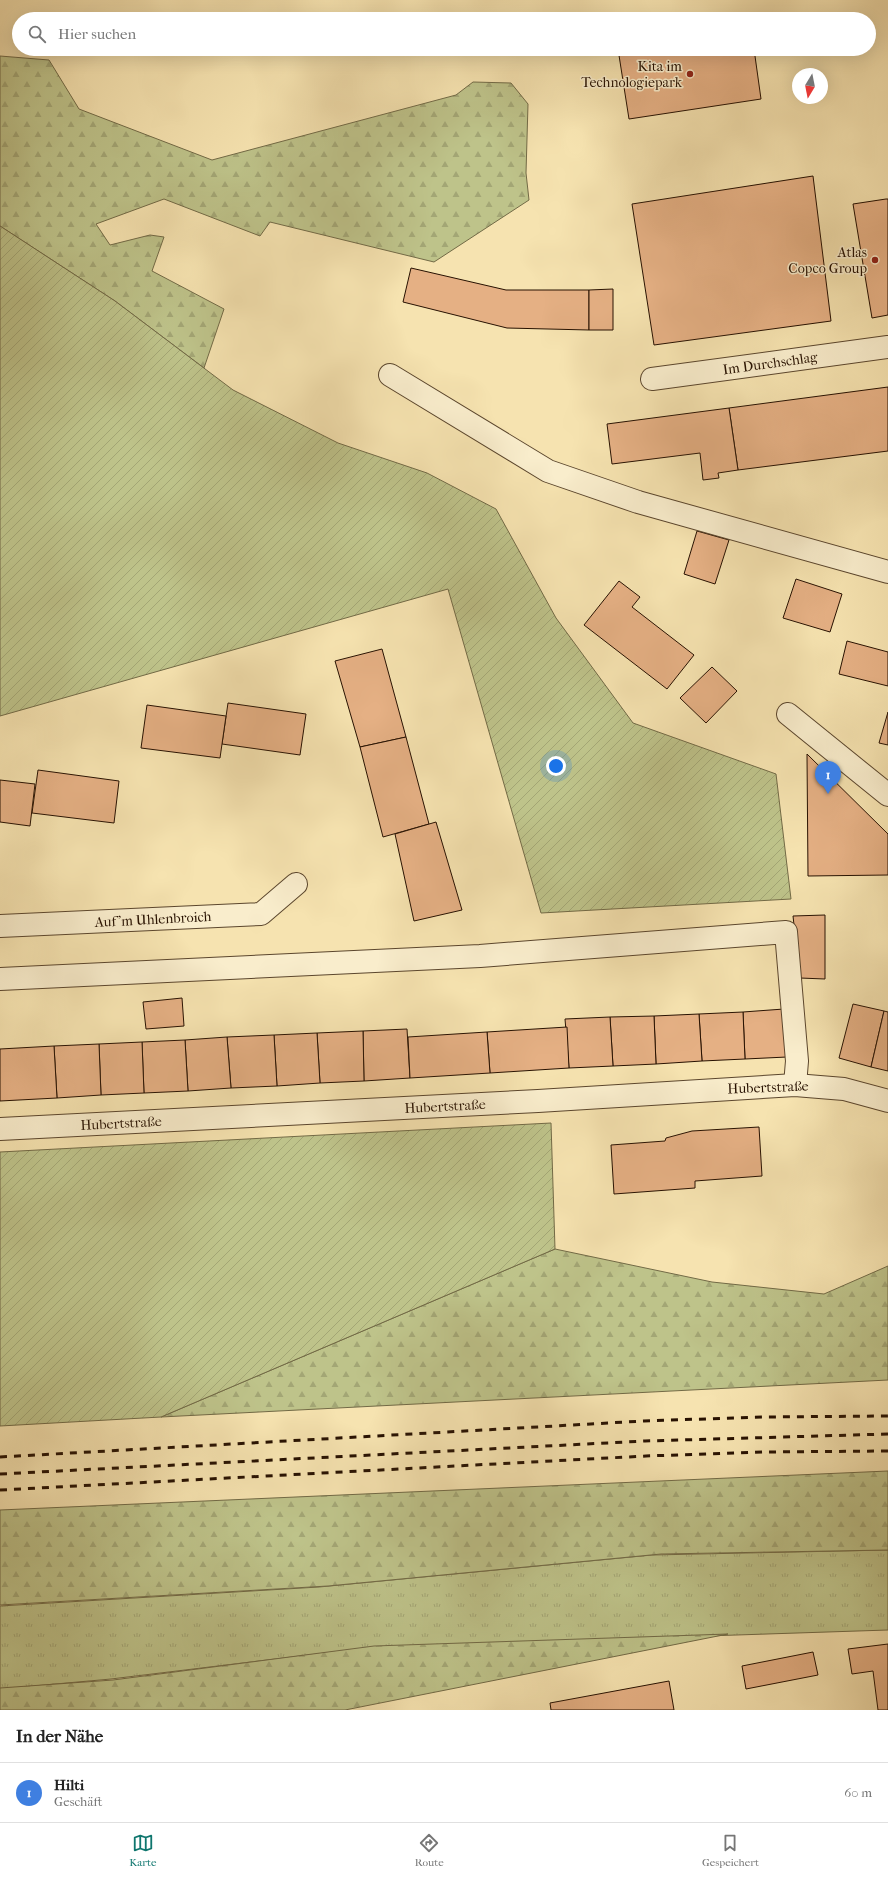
<!DOCTYPE html>
<html lang="de">
<head>
<meta charset="utf-8">
<style>
	body { margin:0; font-family:"IM FELL French Canon",serif; background:#f6f6f6; color:#222 }
	.compass { position:absolute; left:792px; top:68px; width:36px; height:36px; border-radius:50%; background:#fff; box-shadow:0 4px 16px #0002; rotate:190deg }
	.you { position:absolute; left:556px; top:766px; width:14px; height:14px; margin:-10px; border:3px solid #fff; border-radius:50%; background:#1a73e8; box-shadow:0 0 0 6px #1a73e833 }
	.badge { display:grid; place-items:center; width:26px; height:26px; border-radius:50%; background:#0f766e; color:#fff; font-size:13px; font-weight:700 }
	.pin { position:absolute; translate:-50% -33px; filter:drop-shadow(0 1px 2px #0008) }
	.pin::after { content:''; position:absolute; top:21px; width:14px; height:12px; background:inherit; clip-path:polygon(0 0,100% 0,50% 100%) }
	.list { margin:0; padding:0; list-style:none }
	h2 { display:flex; justify-content:space-between; align-items:center; height:52px; margin:0; padding:0 16px; font-size:17px }
	h2 small { font-size:13px; font-weight:400; color:#767676 }
	.list li { display:grid; grid-template-columns:26px 1fr auto; gap:12px; align-items:center; box-sizing:border-box; height:60px; padding:0 16px; border-top:1px solid #e0e0e0 }
	.list b { display:block; font-size:15px; white-space:nowrap }
	.list p { margin:0; font-size:13px; white-space:nowrap; color:#767676 }
	.list em { font-size:13px; font-style:normal; color:#767676 }
	.icon { flex:none; width:22px; height:22px; fill:none; stroke:currentColor; stroke-width:2; stroke-linecap:round; stroke-linejoin:round }
	.map { position:relative; flex:none; width:888px; height:1710px; overflow:hidden }
	.search { position:absolute; background:#fff; box-shadow:0 4px 16px #0002; left:12px; right:12px; top:12px; height:44px; display:flex; align-items:center; gap:10px; box-sizing:border-box; padding:0 14px; border-radius:22px; color:#767676; font-size:15px }
	.sheet { height:112px; background:#fff }
	nav { display:flex; justify-content:space-around; align-items:center; box-sizing:border-box; height:56px; border-top:1px solid #e0e0e0; background:#fff; font-size:11px; color:#767676 }
	nav a { display:grid; justify-items:center; gap:2px }
	nav .on { color:#0f766e }
	.map>svg:first-child { display:block }
	.grass { fill:url(#grass-tufts); stroke:#726a46 }
	.forest { fill:url(#forest-firs); stroke:#726a46 }
	.garden { fill:url(#garden-furrows); stroke:#726a46 }
	.building { fill:#e5b084; stroke:#271101 }
	.lines { fill:none; stroke-linecap:round; stroke-linejoin:round }
	.minor-casing { stroke:#5b462d; stroke-width:24 }
	.minor { stroke:#f9edcc; stroke-width:22 }
	.rail { stroke:#271101; stroke-width:3; stroke-dasharray:7 7; stroke-linecap:butt }
	.poi-dot { fill:#8f2418; stroke:#f9edcc; stroke-width:1.5 }
	.labels { text-anchor:middle; stroke-width:3; stroke-linejoin:round; paint-order:stroke }
	.poi-label { font-size:14px; fill:#271101; stroke:#f9edcc; text-anchor:end }
	.street-label { font-size:14px; fill:#271101; stroke:#f9edcc }
</style>
</head>
<body>
<div class="map">
<svg width="888" height="1710" viewBox="0 0 888 1710">
	<defs>
		<pattern id="grass-tufts" width="24" height="20" patternUnits="userSpaceOnUse"><rect width="24" height="20" fill="#bec38a"/><path d="M3 7l-1-3M5 7V3M7 7l1-3M15 17l-1-3M17 17v-4M19 17l1-3" fill="none" stroke="#a3a675"/></pattern>
		<pattern id="forest-firs" width="22" height="20" patternUnits="userSpaceOnUse"><rect width="22" height="20" fill="#bec38a"/><path d="M5 1l3.5 6h-7zM16 11l3.5 6h-7z" fill="#a3a675"/></pattern>
		<pattern id="garden-furrows" width="10" height="10" patternUnits="userSpaceOnUse"><rect width="10" height="10" fill="#bec38a"/><path d="M-1 1l2-2M0 10L10 0M9 11l2-2" fill="none" stroke="#a3a675"/></pattern>
	</defs>
	<rect width="100%" height="100%" fill="#f6e3b0"/>
	<filter id="stains"><feTurbulence type="fractalNoise" baseFrequency=".005" numOctaves="4"/><feColorMatrix values="0 0 0 0 .2 0 0 0 0 .09 0 0 0 0 .02 0 0 0 .5 -.17"/></filter>
	<radialGradient id="worn" r=".72"><stop offset=".6" stop-color="#630" stop-opacity="0"/><stop offset="1" stop-color="#630" stop-opacity=".3"/></radialGradient>
	<polygon class="grass" points="888,1550 888,1630 374,1647 111,1679 0,1689 0,1606 319,1587 652,1555"/>
	<g class="forest">
		<polygon points="0,56 49,60 79,109 212,160 456,95 473,82 511,83 528,104 526,173 529,200 434,262 270,222 260,236 164,199 96,224 110,245 150,235 164,237 152,271 224,309 204,368 115,301 0,226"/>
		<polygon points="555,1249 712,1282 824,1294 888,1266 888,1380 161,1417"/>
		<polygon points="888,1471 888,1550 661,1554 328,1586 0,1605 0,1510"/>
		<polygon points="728,1634 345,1710 0,1710 0,1688 113,1680 374,1646"/>
	</g>
	<g class="garden">
		<polygon points="0,226 115,301 233,390 338,443 427,473 496,509 556,618 633,723 776,774 791,899 541,913 448,589 0,716"/>
		<polygon points="551,1123 555,1249 161,1417 0,1426 0,1152"/>
	</g>
	<g class="building">
		<polygon points="618,49 754,49 761,99 629,119"/>
		<polygon points="813,176 831,321 654,345 632,204"/>
		<polygon points="886,199 888,199 888,315 872,318 853,204"/>
		<polygon points="411,268 506,290 589,290 589,330 507,328 403,302"/>
		<polygon points="613,289 613,330 589,330 589,290"/>
		<polygon points="888,387 888,451 738,470 729,408"/>
		<polygon points="729,408 738,470 718,473 719,478 703,480 700,453 612,464 607,424"/>
		<polygon points="697,531 729,540 715,584 684,574"/>
		<polygon points="796,579 842,594 830,632 783,618"/>
		<polygon points="619,581 640,597 632,607 694,655 667,689 584,625"/>
		<polygon points="847,641 888,652 888,686 839,674"/>
		<polygon points="382,649 406,737 360,747 335,661"/>
		<polygon points="712,667 737,691 706,723 680,698"/>
		<polygon points="228,703 306,714 300,755 222,744"/>
		<polygon points="147,705 226,716 220,758 141,748"/>
		<polygon points="888,712 888,745 879,743"/>
		<polygon points="406,737 429,824 383,837 360,747"/>
		<polygon points="807,754 888,834 888,875 808,876"/>
		<polygon points="38,770 119,781 114,823 32,813"/>
		<polygon points="0,780 35,784 30,826 0,822"/>
		<polygon points="436,822 462,910 414,921 395,834"/>
		<polygon points="825,915 825,979 800,978 793,916"/>
		<polygon points="182,998 184,1026 146,1029 143,1002"/>
		<polygon points="853,1004 884,1011 871,1067 839,1058"/>
		<polygon points="784,1009 787,1057 745,1059 743,1012"/>
		<polygon points="884,1011 888,1012 888,1071 871,1067"/>
		<polygon points="743,1012 745,1059 702,1061 699,1014"/>
		<polygon points="699,1014 702,1061 656,1064 654,1016"/>
		<polygon points="654,1016 656,1064 613,1066 610,1017"/>
		<polygon points="610,1017 613,1066 569,1068 565,1019"/>
		<polygon points="567,1027 569,1068 490,1073 487,1032"/>
		<polygon points="407,1029 410,1078 364,1081 363,1031"/>
		<polygon points="363,1031 364,1081 320,1083 317,1033"/>
		<polygon points="487,1032 490,1073 410,1078 408,1037"/>
		<polygon points="317,1033 320,1083 277,1086 274,1035"/>
		<polygon points="274,1035 277,1086 231,1088 227,1037"/>
		<polygon points="227,1037 231,1088 188,1091 185,1040"/>
		<polygon points="185,1040 188,1091 144,1093 142,1042"/>
		<polygon points="142,1042 144,1093 101,1095 99,1044"/>
		<polygon points="99,1044 101,1095 57,1098 54,1046"/>
		<polygon points="54,1046 57,1098 0,1101 0,1049"/>
		<polygon points="759,1127 762,1176 695,1181 695,1188 614,1194 611,1145 665,1141 666,1138 692,1131"/>
		<polygon points="888,1644 888,1710 878,1710 873,1671 852,1674 848,1649"/>
		<polygon points="813,1652 818,1675 746,1689 742,1666"/>
		<polygon points="669,1681 674,1710 551,1710 550,1703"/>
	</g>
	<g class="lines">
		<g class="minor-casing">
			<g id="minor">
				<polyline points="390,375 548,471 638,502 888,572"/>
				<polyline points="652,379 888,347"/>
				<polyline points="788,714 888,795"/>
				<polyline points="0,926 261,914 296,884"/>
				<polyline points="0,979 480,956 786,932 797,1061 795,1085"/>
				<polyline points="0,1129 538,1101 795,1085 844,1089 888,1101"/>
			</g>
		</g>
		<use href="#minor" class="minor"/>
		<g class="rail">
			<polyline points="0,1457 644,1421 762,1417 888,1416"/>
			<polyline points="0,1474 645,1441 888,1434"/>
			<polyline points="0,1490 646,1456 764,1452 888,1451"/>
		</g>
	</g>
	<g class="poi-dot">
		<circle cx="690" cy="74" r="4"/>
		<circle cx="875" cy="260" r="4"/>
	</g>
	<g class="labels">
		<g class="poi-label">
			<text x="682" y="71">Kita im<tspan x="682" dy="16">Technologiepark</tspan></text>
			<text x="867" y="257">Atlas<tspan x="867" dy="16">Copco Group</tspan></text>
		</g>
		<g class="street-label">
			<text transform="translate(770 363) rotate(-8)" y="5">Im Durchschlag</text>
			<text transform="translate(153 919) rotate(-3)" y="5">Auf'm Uhlenbroich</text>
			<text transform="translate(768 1087) rotate(-2)" y="5">Hubertstraße</text>
			<text transform="translate(445 1106) rotate(-3)" y="5">Hubertstraße</text>
			<text transform="translate(121 1123) rotate(-3)" y="5">Hubertstraße</text>
		</g>
	</g>
	<rect width="100%" height="100%" filter="url(#stains)"/>
	<rect width="100%" height="100%" fill="url(#worn)"/>
</svg>
<svg class="compass" viewBox="-18 -18 36 36"><path d="M0-13l5 13h-10z" fill="#e53935"/><path d="M0 13l5-13h-10z" fill="#767676"/></svg>
<div class="you"></div>
<div class="pin badge" style="left:828px;top:794px;background:#3f7fe0">1</div>
<div class="search"><svg class="icon" aria-label="search" viewBox="0 0 24 24"><circle cx="10" cy="10" r="6"/><path d="M15 15l6 6"/></svg>Hier suchen</div>
</div>
<section class="sheet">
<h2>In der Nähe<small></small></h2>
<ul class="list">
<li><span class="badge" style="background:#3f7fe0">1</span><div><b>Hilti</b><p>Geschäft</p></div><em>60 m</em></li>
</ul>
</section>
<nav>
<a class="on"><svg class="icon" aria-label="map" viewBox="0 0 24 24"><path d="M3 6l6-2 6 2 6-2v14l-6 2-6-2-6 2zM9 4v14M15 6v14"/></svg>Karte</a>
<a><svg class="icon" aria-label="directions" viewBox="0 0 24 24"><path d="M12 3l9 9-9 9-9-9zM9 14v-3h6M13 9l2 2-2 2"/></svg>Route</a>
<a><svg class="icon" aria-label="saved" viewBox="0 0 24 24"><path d="M7 4h10v16l-5-4-5 4z"/></svg>Gespeichert</a>
</nav>
</body>
</html>
